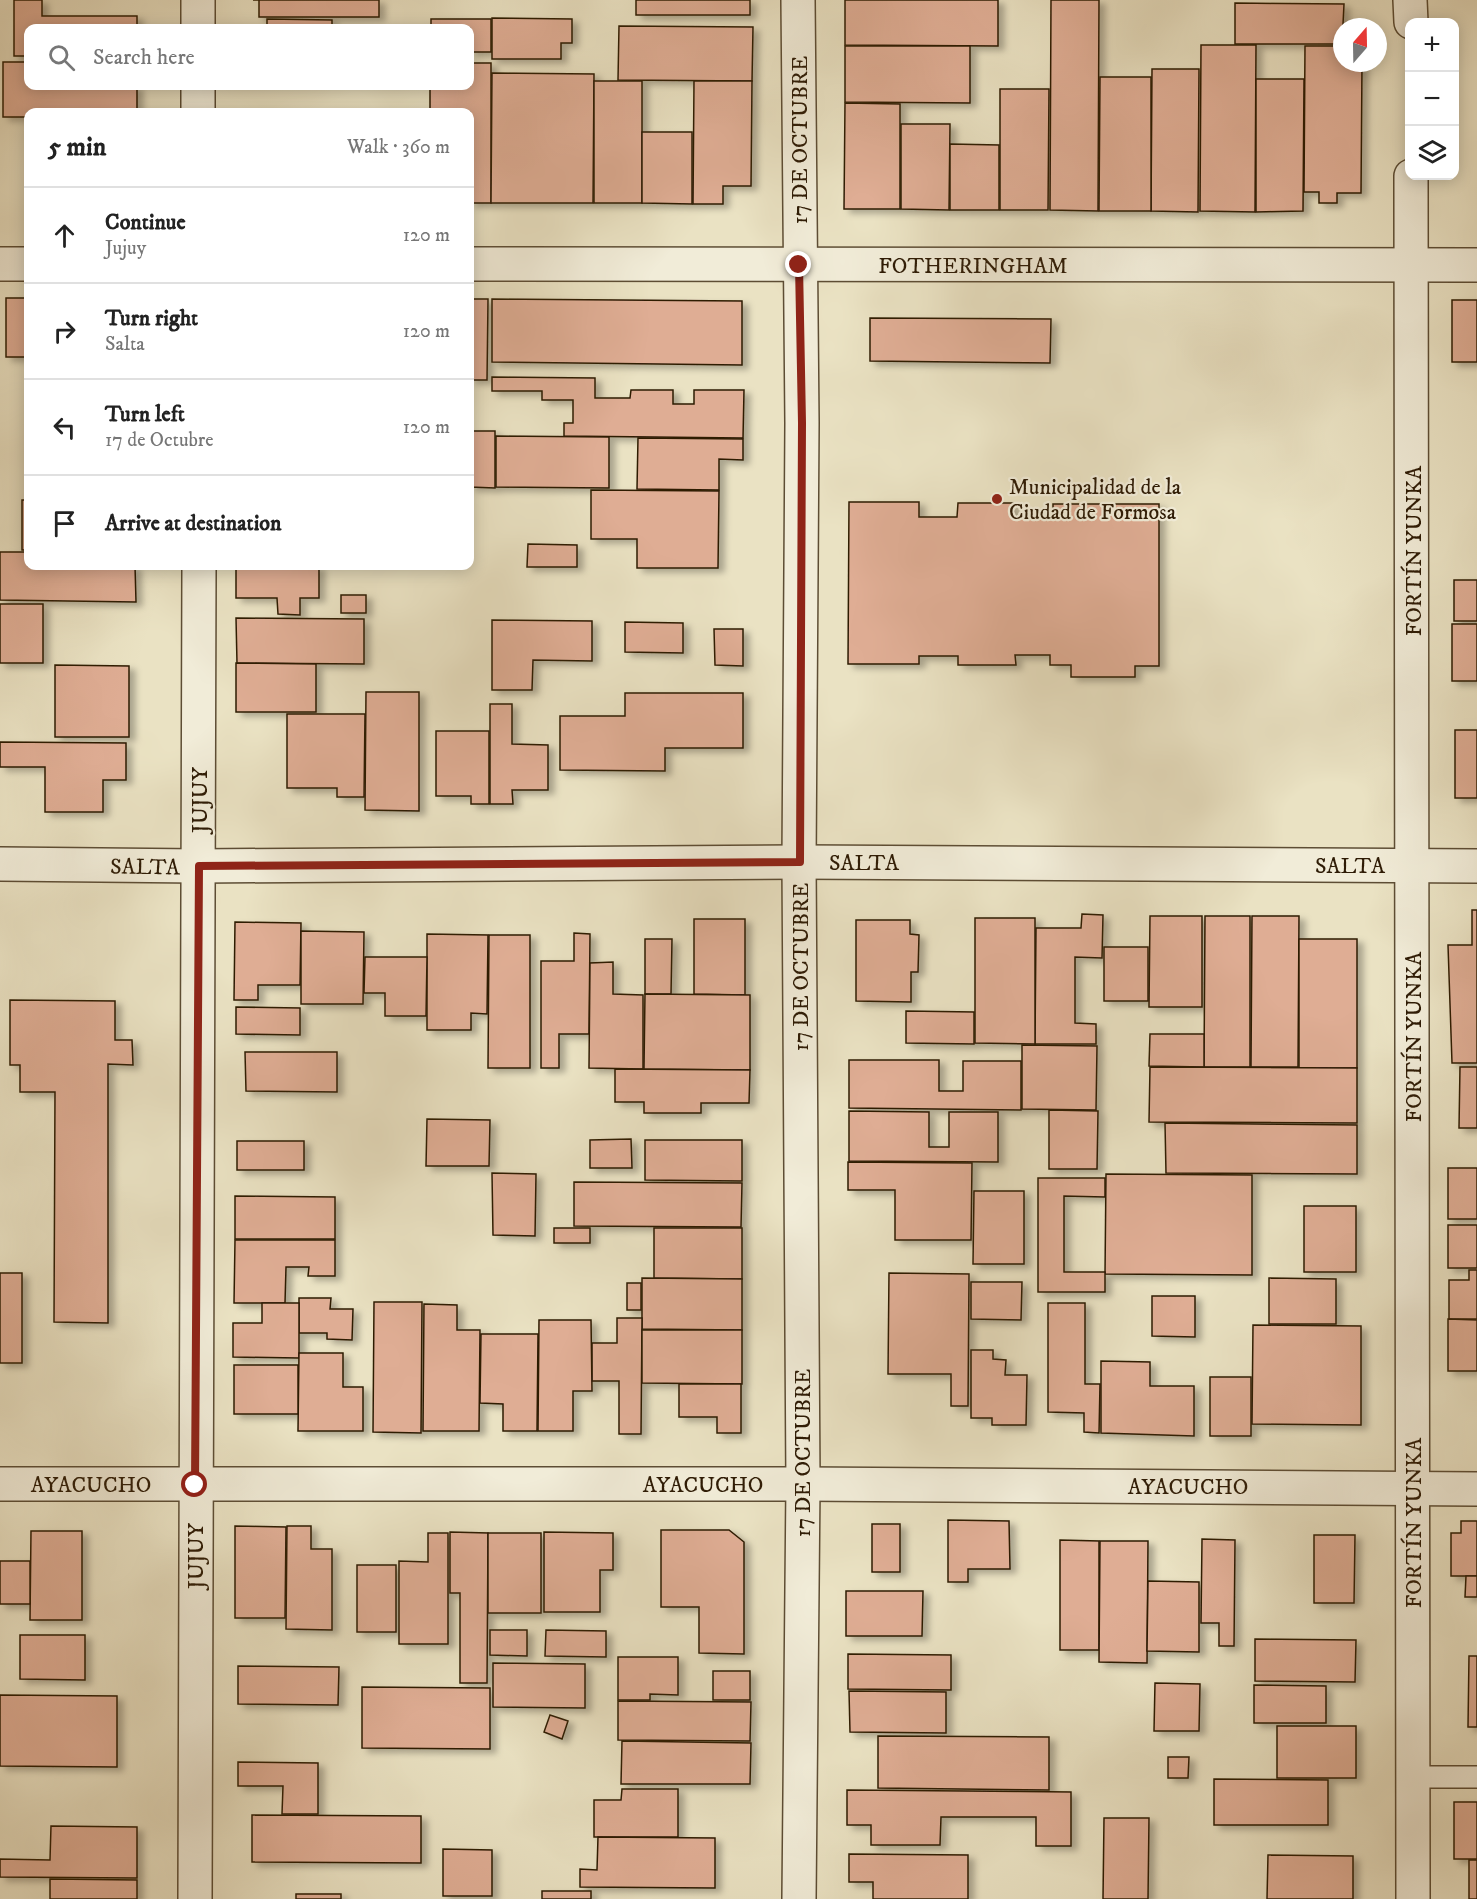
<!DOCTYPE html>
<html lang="en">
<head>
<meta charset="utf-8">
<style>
	body { margin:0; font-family:"IM FELL DW Pica",serif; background:#f6f6f6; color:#222 }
	.controls { position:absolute; right:18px; top:18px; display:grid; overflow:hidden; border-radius:12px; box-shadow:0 3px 15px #0003 }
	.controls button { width:54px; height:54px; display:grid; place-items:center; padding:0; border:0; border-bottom:2px solid #e0e0e0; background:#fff; color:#222; font:30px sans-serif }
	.compass { position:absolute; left:1333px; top:18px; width:54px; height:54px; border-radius:50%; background:#fff; box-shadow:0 3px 15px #0003; rotate:20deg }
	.stop { position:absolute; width:18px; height:18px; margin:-14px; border:4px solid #8f2418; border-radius:50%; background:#fff }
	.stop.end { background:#8f2418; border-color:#fff; box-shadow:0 2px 6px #0008 }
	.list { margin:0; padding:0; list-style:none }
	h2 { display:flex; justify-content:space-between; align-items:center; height:78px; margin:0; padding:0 24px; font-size:26px }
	h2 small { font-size:20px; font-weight:400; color:#767676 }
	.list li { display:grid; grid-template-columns:39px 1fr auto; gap:18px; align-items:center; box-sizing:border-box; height:96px; padding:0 24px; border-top:2px solid #e0e0e0 }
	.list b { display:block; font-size:22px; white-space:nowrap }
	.list p { margin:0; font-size:20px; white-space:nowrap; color:#767676 }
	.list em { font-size:20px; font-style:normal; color:#767676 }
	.icon { flex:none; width:33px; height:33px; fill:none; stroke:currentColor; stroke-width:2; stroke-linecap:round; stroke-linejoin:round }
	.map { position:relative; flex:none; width:1477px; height:1899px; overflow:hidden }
	.search { position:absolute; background:#fff; box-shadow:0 3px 15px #0003; left:24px; top:24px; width:450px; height:66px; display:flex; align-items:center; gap:15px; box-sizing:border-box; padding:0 21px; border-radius:12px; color:#767676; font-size:22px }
	.panel { position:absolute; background:#fff; box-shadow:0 3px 15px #0003; left:24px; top:108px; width:450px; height:462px; border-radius:12px }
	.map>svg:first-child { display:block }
	.building { fill:#dfad94; stroke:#2e1b05; stroke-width:1.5; filter:url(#shadow) }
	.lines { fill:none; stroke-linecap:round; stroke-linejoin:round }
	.lane-casing { stroke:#5d4d34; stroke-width:24 }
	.street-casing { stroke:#5d4d34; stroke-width:36 }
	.lane { stroke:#f1ecd8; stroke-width:21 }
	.street { stroke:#f1ecd8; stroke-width:33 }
	.route { stroke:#8f2418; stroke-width:8 }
	.poi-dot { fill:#8f2418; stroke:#f1ecd8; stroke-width:2 }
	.labels { text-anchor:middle; stroke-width:4.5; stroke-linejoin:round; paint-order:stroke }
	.street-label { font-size:22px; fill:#2e1b05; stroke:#f1ecd8 }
	.poi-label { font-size:22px; fill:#2e1b05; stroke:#f1ecd8; text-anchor:start }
</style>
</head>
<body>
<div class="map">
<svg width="1477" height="1899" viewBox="0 0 1477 1899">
	<defs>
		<filter id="shadow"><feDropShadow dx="6" dy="4" stdDeviation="3" flood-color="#0004"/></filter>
	</defs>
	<rect width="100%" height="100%" fill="#eae2c3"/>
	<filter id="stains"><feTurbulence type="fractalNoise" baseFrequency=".00333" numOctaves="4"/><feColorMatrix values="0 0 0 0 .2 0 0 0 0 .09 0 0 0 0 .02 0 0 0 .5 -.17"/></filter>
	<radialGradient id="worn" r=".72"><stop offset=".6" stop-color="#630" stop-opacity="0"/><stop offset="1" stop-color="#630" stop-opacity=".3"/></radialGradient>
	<g class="building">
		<polygon points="14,0 42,0 42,16 137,16 137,28 28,28 28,56 14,56"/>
		<polygon points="253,0 379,0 379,17 259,17 259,0"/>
		<rect x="636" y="0" width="114" height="15"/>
		<polygon points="845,0 998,0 998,46 845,45"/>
		<polygon points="1051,0 1099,0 1098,211 1050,210"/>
		<polygon points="1235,3 1344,4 1342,44 1235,44"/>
		<polygon points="492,18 572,19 572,43 561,43 561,59 492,59"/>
		<polygon points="267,19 332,20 332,28 267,28"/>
		<polygon points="431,19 491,19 491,52 470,52 470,28 431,28"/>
		<polygon points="619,26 753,27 752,81 618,80"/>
		<polygon points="1201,45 1256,45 1255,212 1200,211"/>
		<polygon points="845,46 970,46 970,103 845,102"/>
		<polygon points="1305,46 1342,46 1342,63 1362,63 1361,193 1337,193 1337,203 1319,203 1319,192 1304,192"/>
		<polygon points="3,62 28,62 28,86 137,86 137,112 28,112 28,117 3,117"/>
		<polygon points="470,63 491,63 491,203 470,203 470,112 430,112 430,86 470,86"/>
		<polygon points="1152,69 1199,69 1198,212 1151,211"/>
		<polygon points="492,73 594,74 593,203 491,203"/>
		<polygon points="1100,77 1151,77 1151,211 1099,211"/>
		<polygon points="1256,79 1304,79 1303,211 1256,212"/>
		<rect x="594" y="81" width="48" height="122"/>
		<polygon points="694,81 752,81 751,186 723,186 723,204 693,204"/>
		<polygon points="1000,89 1049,89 1048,210 1000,210"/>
		<polygon points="845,103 900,104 900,209 844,209"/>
		<polygon points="901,124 950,124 949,210 901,209"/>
		<polygon points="642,132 692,132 692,204 642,203"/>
		<polygon points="950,144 999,145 999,210 950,210"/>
		<rect x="6" y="298" width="22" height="59"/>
		<polygon points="470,299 488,299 487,380 470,380"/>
		<polygon points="492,299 742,301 742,365 492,362"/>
		<rect x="1452" y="300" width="25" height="62"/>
		<polygon points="870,318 1051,319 1050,363 870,361"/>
		<polygon points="492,377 595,378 595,398 630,398 631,390 673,390 673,404 694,404 694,390 744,390 743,438 564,436 564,423 573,423 573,400 542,400 542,391 492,391"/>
		<polygon points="470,431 495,431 495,488 470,487"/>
		<polygon points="496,436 609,437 609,488 496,487"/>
		<polygon points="638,438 743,439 743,460 719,459 719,490 637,489"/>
		<polygon points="591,490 719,491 718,568 637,568 637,539 591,539"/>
		<rect x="22" y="500" width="6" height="50"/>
		<polygon points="849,502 919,502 919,517 957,517 958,503 1014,503 1014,516 1053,517 1053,504 1159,504 1159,666 1135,666 1135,677 1071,677 1071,665 1050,665 1050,655 1015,655 1016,665 958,665 958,656 919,656 919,664 848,664"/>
		<polygon points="528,544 577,545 577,567 527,567"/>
		<polygon points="0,552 28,552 28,566 135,566 136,602 0,600"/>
		<polygon points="277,566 319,566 319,598 300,598 300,615 278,614 277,598 236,598 236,568 277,569"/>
		<rect x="1454" y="580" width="23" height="41"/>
		<rect x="341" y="595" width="25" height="18"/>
		<rect x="0" y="604" width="43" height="59"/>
		<polygon points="236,618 364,619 364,664 237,663"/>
		<polygon points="492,620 592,621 592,661 533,660 532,690 492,690"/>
		<polygon points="625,622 683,623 683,653 625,652"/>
		<rect x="1452" y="624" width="25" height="57"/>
		<polygon points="714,629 743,629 743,666 715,665"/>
		<polygon points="236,663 316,664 316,712 236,712"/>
		<polygon points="55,665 129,666 129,737 55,737"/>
		<polygon points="366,692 419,692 419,811 365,810"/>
		<polygon points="625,693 743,693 743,748 665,748 665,771 560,770 560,716 625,716"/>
		<polygon points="490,704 512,704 512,744 548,745 548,790 512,790 513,804 490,804"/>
		<polygon points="287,714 365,714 364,797 337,797 337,788 287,788"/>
		<rect x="1455" y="730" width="22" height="68"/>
		<polygon points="436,731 489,731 489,804 471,804 471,796 436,796"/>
		<polygon points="0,742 126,743 126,780 103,780 103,812 45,812 45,767 0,767"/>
		<polygon points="1472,910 1477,910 1477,1063 1452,1063 1448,945 1472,945"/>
		<polygon points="1082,914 1103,915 1102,958 1075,957 1075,1023 1096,1024 1096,1044 1035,1044 1036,928 1081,928"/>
		<polygon points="1150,916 1202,916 1202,1007 1149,1007"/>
		<polygon points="1205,916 1250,916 1250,1067 1204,1067"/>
		<polygon points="1252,916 1299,916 1298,1067 1251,1067"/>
		<polygon points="975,918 1035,918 1035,1044 975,1043"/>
		<polygon points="694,919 745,919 745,995 694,994"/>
		<polygon points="856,920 910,920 910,934 919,935 918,972 911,972 911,1002 856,1001"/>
		<polygon points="235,922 301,923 300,985 258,985 258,1000 234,1000"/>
		<polygon points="301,931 364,932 363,1004 301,1004"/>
		<polygon points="574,933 590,934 589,1034 559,1034 559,1068 541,1068 541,961 574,961"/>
		<polygon points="427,934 488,935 487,1014 471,1013 471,1030 427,1030"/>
		<polygon points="489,935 530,935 530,1068 488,1068"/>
		<polygon points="645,939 672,939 671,994 645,994"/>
		<rect x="1299" y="939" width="58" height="129"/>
		<rect x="1104" y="947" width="44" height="54"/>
		<polygon points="365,957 427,957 426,1016 385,1016 385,993 364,993"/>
		<polygon points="613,962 613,994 643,995 643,1069 589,1068 590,963"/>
		<polygon points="645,994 750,995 750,1070 644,1069"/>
		<polygon points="10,1000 115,1001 115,1040 132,1040 133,1065 108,1064 108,1323 54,1322 55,1092 20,1092 20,1065 10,1065"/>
		<polygon points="236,1007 300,1008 300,1035 236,1034"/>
		<polygon points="906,1011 974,1012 974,1044 906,1043"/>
		<polygon points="1150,1034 1204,1034 1204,1067 1149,1066"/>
		<polygon points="1022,1045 1097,1046 1096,1110 1022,1109"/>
		<polygon points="245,1052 337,1052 337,1092 246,1091"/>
		<polygon points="849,1060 939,1060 939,1091 963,1091 963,1061 1021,1061 1021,1110 849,1108"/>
		<polygon points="1150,1067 1357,1068 1357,1123 1149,1122"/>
		<polygon points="1460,1067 1477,1067 1477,1128 1459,1128"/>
		<polygon points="615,1069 750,1070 749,1103 701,1103 701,1113 644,1113 644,1102 615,1102"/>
		<polygon points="1049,1110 1098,1111 1097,1169 1049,1169"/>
		<polygon points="849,1111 929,1112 929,1147 949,1147 949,1112 998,1112 998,1162 849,1161"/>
		<polygon points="427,1119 490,1120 489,1166 426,1166"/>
		<polygon points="1165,1123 1357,1125 1357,1174 1166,1173"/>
		<polygon points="631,1139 632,1168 590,1168 590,1140"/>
		<polygon points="645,1140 742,1140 742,1181 645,1180"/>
		<rect x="237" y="1141" width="67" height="29"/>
		<polygon points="848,1162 972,1163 971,1240 895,1240 895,1190 848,1190"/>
		<rect x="1448" y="1168" width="29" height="51"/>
		<polygon points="492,1173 536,1174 535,1236 493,1235"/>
		<polygon points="1106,1174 1252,1175 1252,1275 1105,1274"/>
		<polygon points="1038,1178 1105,1178 1105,1197 1064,1196 1064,1272 1105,1272 1105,1292 1038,1292"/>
		<polygon points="574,1182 742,1183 741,1227 574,1226"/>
		<polygon points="974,1191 1024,1191 1024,1264 973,1264"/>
		<polygon points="235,1196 335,1197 335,1239 235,1239"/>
		<rect x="1304" y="1206" width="52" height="66"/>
		<rect x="1448" y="1225" width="29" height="43"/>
		<rect x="554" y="1228" width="36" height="15"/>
		<polygon points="654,1228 742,1228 742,1279 654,1278"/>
		<polygon points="235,1240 335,1240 335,1276 308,1276 309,1267 286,1267 285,1303 234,1303"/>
		<polygon points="1469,1270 1477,1270 1477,1319 1449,1319 1449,1280 1469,1280"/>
		<rect x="0" y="1273" width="22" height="90"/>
		<polygon points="889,1273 969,1274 968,1406 951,1406 951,1374 888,1374"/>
		<polygon points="642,1278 742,1279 742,1330 642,1329"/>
		<polygon points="1269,1278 1336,1279 1336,1324 1269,1324"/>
		<polygon points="971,1282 1022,1282 1021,1320 971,1319"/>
		<rect x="627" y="1283" width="14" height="27"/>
		<polygon points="1152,1296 1195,1296 1195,1337 1152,1336"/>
		<polygon points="299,1298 331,1298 330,1309 353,1309 352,1340 327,1339 327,1333 299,1333"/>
		<polygon points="374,1302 422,1302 421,1433 373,1432"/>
		<polygon points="262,1303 299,1303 299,1358 233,1357 233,1323 262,1323"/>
		<polygon points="1048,1303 1085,1303 1085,1384 1100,1384 1099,1433 1084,1432 1084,1413 1048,1412"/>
		<polygon points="424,1304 457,1305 457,1330 480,1330 479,1431 423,1431"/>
		<polygon points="617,1318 642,1318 641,1434 619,1434 619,1381 592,1381 592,1343 617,1343"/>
		<polygon points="1448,1319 1477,1320 1477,1371 1448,1371"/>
		<polygon points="539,1320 591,1320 592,1391 573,1391 573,1431 538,1431"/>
		<polygon points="1253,1325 1361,1326 1361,1425 1252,1424"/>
		<polygon points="642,1330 742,1330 742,1384 642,1383"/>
		<polygon points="481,1334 538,1334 537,1431 503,1431 503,1404 480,1403"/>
		<polygon points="971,1350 993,1350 993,1359 1006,1360 1005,1375 1027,1375 1026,1425 992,1425 992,1418 971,1418"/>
		<polygon points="299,1353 343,1353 343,1387 363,1387 363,1431 298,1431"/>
		<polygon points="1101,1361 1150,1362 1150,1386 1194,1386 1194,1436 1101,1433"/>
		<rect x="234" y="1365" width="64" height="49"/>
		<rect x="1210" y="1377" width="41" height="59"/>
		<polygon points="679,1384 741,1384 741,1433 717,1433 717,1417 679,1417"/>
		<polygon points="948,1520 1009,1521 1010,1569 968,1569 968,1582 948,1582"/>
		<polygon points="1461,1521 1477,1521 1477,1576 1451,1576 1451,1533 1461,1533"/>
		<rect x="872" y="1524" width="28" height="48"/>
		<polygon points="235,1526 286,1527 285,1618 235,1618"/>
		<polygon points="287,1526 311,1526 311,1549 332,1549 332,1630 286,1629"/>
		<polygon points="661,1530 729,1530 744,1542 744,1654 699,1653 699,1607 661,1607"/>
		<polygon points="31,1531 82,1531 82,1620 30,1620"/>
		<polygon points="450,1532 488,1533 487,1683 460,1683 460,1593 450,1593"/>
		<polygon points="544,1532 613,1533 613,1570 600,1570 600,1612 544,1612"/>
		<polygon points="428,1533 448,1533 448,1644 399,1644 399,1561 428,1562"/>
		<rect x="488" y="1533" width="53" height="80"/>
		<polygon points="1314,1535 1355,1535 1354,1603 1314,1603"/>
		<polygon points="1202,1539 1235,1540 1234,1646 1219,1646 1219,1623 1201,1623"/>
		<polygon points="1060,1540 1099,1541 1099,1650 1060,1650"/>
		<polygon points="1100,1541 1148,1541 1147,1663 1099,1662"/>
		<rect x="0" y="1561" width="30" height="43"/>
		<rect x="357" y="1565" width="39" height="67"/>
		<polygon points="1466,1576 1477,1576 1477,1597 1465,1597"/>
		<polygon points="1148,1581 1199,1582 1199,1652 1147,1651"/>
		<polygon points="846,1591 923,1591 922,1636 846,1636"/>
		<polygon points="490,1630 527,1630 527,1656 490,1655"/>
		<polygon points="546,1630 606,1631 606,1657 545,1656"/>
		<polygon points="20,1635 85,1635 85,1680 20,1679"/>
		<polygon points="1255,1639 1356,1640 1355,1682 1255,1681"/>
		<polygon points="848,1654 951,1655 951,1690 848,1689"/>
		<polygon points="1469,1656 1477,1656 1477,1727 1468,1727"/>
		<polygon points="618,1657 678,1657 678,1695 650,1694 650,1700 618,1700"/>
		<polygon points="493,1663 585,1664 585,1708 493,1707"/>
		<polygon points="238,1666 339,1667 338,1705 238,1704"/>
		<rect x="713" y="1671" width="37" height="29"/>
		<polygon points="1155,1683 1200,1684 1199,1731 1154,1731"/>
		<polygon points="1254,1685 1326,1686 1326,1723 1254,1723"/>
		<polygon points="362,1687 490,1688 490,1749 362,1748"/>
		<polygon points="849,1691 946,1692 946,1733 850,1732"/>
		<polygon points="0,1695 117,1696 117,1767 0,1766"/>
		<polygon points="618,1701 751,1702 750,1741 618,1740"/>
		<polygon points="550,1715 568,1721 562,1739 544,1732"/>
		<rect x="1277" y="1726" width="79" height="52"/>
		<polygon points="878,1736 1049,1737 1049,1790 878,1788"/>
		<polygon points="622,1741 751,1743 750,1784 621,1784"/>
		<polygon points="1168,1757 1189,1757 1188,1778 1168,1778"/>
		<polygon points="238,1762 318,1763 318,1814 282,1814 283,1786 238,1786"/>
		<polygon points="1214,1779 1328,1780 1328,1825 1214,1825"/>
		<polygon points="622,1789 678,1789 678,1837 594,1837 594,1800 621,1800"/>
		<polygon points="847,1790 1071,1792 1071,1846 1036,1846 1036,1817 941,1817 940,1845 871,1845 871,1825 847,1825"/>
		<rect x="1454" y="1802" width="23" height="57"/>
		<polygon points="252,1815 421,1816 421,1863 252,1862"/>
		<polygon points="1104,1818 1149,1818 1148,1899 1103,1899"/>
		<polygon points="51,1826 137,1827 137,1878 0,1877 0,1859 50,1860"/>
		<polygon points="598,1837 715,1838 715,1888 580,1887 580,1869 597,1870"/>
		<polygon points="443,1849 492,1850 492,1896 443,1896"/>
		<polygon points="849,1854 968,1855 968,1899 873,1899 873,1882 849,1882"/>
		<polygon points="1268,1855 1353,1856 1353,1899 1267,1899"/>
		<rect x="1469" y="1860" width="8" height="39"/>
		<polygon points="50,1879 137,1880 137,1899 50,1899"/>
		<rect x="542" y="1891" width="49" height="8"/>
		<rect x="296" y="1894" width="45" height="5"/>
	</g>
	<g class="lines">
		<g class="lane-casing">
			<polyline id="lane" points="1415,1777 1477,1777"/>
		</g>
		<g class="street-casing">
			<g id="street">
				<polyline points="798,0 802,423 799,862 803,1484 799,1899"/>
				<polyline points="1410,0 1411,22"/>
				<polyline points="198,28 198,0"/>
				<polyline points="198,112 198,86"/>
				<polyline points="1411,176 1413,1899"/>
				<polyline points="0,264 28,264"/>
				<polyline points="470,264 1477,265"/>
				<polyline points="0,864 199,866 799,862 1477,866"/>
				<polyline points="0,1484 803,1484 1477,1489"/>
				<polyline points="195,1899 199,566"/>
			</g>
		</g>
		<use href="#lane" class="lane"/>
		<use href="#street" class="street"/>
	</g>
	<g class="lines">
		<polyline class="route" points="195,1485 199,866 800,862 802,423 799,265"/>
	</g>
	<circle class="poi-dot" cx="997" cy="499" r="6"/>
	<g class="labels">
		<g class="street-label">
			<text transform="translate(799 140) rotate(-90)" y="8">17 DE OCTUBRE</text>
			<text x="973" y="273">FOTHERINGHAM</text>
			<text transform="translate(1413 551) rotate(-90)" y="8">FORTÍN YUNKA</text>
			<text transform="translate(199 800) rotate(-90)" y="8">JUJUY</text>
			<text x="864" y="870">SALTA</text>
			<text x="1350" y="873">SALTA</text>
			<text transform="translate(145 866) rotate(1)" y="8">SALTA</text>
			<text transform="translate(800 967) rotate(-90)" y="8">17 DE OCTUBRE</text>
			<text transform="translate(1413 1037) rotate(-90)" y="8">FORTÍN YUNKA</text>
			<text transform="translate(802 1453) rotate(-90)" y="8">17 DE OCTUBRE</text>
			<text x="91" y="1492">AYACUCHO</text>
			<text x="703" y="1492">AYACUCHO</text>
			<text x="1188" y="1494">AYACUCHO</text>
			<text transform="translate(1413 1523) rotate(-90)" y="8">FORTÍN YUNKA</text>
			<text transform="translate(195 1556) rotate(-90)" y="8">JUJUY</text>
		</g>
		<g class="poi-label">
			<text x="1009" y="494">Municipalidad de la<tspan x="1009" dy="25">Ciudad de Formosa</tspan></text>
		</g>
	</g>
	<rect width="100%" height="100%" filter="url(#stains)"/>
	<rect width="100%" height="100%" fill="url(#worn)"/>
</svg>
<div class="controls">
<button>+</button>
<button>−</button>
<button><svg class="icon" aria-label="layers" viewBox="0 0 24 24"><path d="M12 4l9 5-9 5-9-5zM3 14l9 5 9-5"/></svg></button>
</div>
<svg class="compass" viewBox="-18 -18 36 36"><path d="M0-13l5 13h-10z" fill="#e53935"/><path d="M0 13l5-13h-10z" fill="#767676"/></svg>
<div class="stop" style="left:195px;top:1485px"></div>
<div class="stop end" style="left:799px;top:265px"></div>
<div class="search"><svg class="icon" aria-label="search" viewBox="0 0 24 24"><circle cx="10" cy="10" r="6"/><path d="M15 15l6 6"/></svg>Search here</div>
<section class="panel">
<h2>5 min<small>Walk · 360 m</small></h2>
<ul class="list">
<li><svg class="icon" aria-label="ahead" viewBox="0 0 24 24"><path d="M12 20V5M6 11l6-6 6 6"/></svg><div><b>Continue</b><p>Jujuy</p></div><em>120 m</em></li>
<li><svg class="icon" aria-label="right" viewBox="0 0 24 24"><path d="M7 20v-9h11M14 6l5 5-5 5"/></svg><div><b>Turn right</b><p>Salta</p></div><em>120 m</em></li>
<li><svg class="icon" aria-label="left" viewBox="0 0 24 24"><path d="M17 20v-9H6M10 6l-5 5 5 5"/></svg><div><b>Turn left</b><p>17 de Octubre</p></div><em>120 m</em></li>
<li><svg class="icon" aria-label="arrive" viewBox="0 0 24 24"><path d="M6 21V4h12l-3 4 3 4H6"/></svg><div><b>Arrive at destination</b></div></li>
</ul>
</section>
</div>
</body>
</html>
